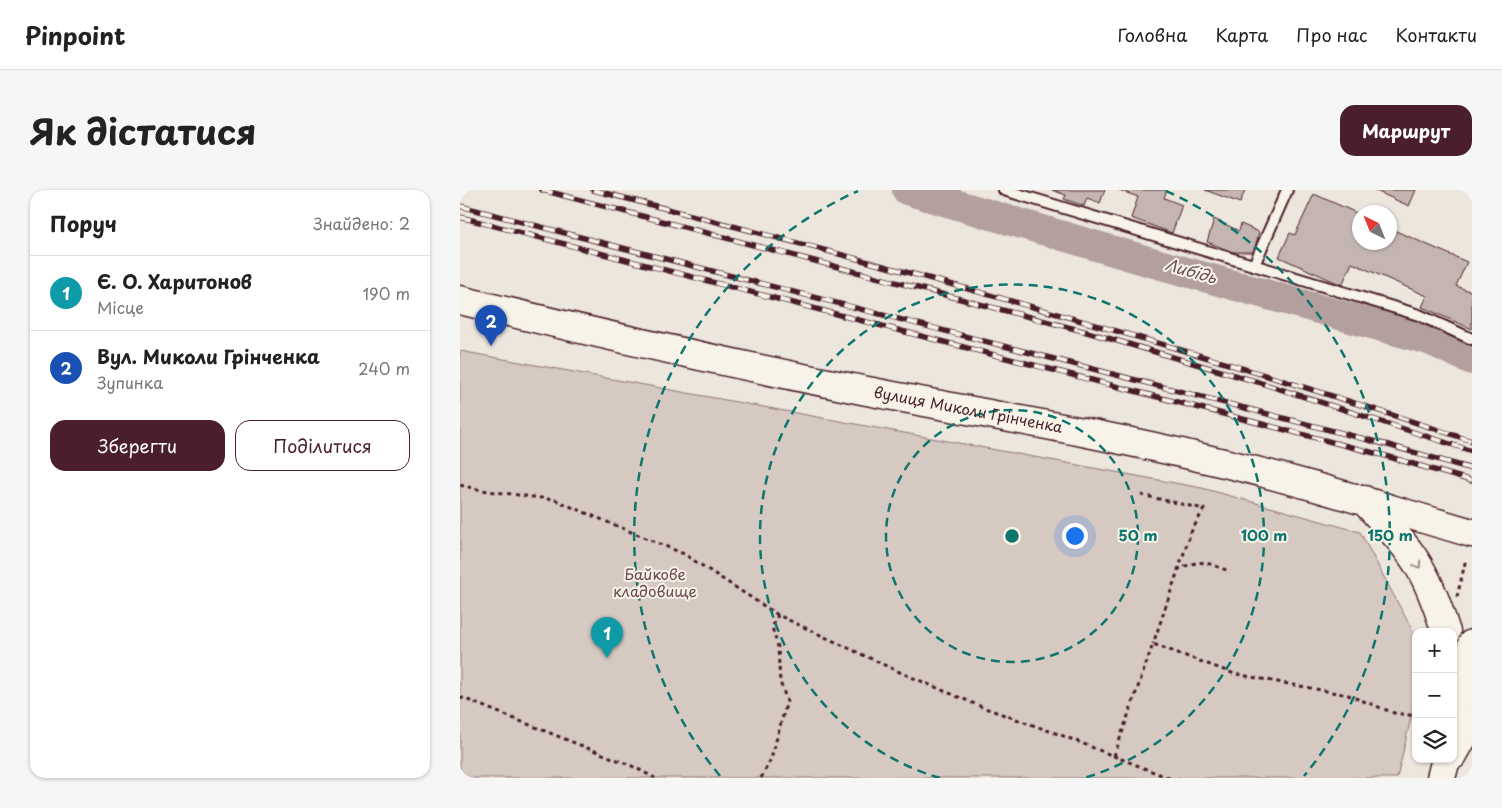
<!DOCTYPE html>
<html lang="uk">
<head>
<meta charset="utf-8">
<style>
	body { margin:0; font-family:"Playpen Sans",sans-serif; background:#f6f6f6; color:#222 }
	.controls { position:absolute; right:15px; bottom:15px; display:grid; overflow:hidden; border-radius:10px; box-shadow:0 1px 4px #0004 }
	.controls button { width:45px; height:45px; display:grid; place-items:center; padding:0; border:0; border-bottom:1px solid #e0e0e0; background:#fff; color:#222; font:25px sans-serif }
	.compass { position:absolute; left:892px; top:15px; width:45px; height:45px; border-radius:50%; background:#fff; box-shadow:0 1px 4px #0004; rotate:317deg }
	.you { position:absolute; left:614px; top:345px; width:18px; height:18px; margin:-12px; border:4px solid #fff; border-radius:50%; background:#1a73e8; box-shadow:0 0 0 8px #1a73e833 }
	.badge { display:grid; place-items:center; width:32px; height:32px; border-radius:50%; background:#4a1f2b; color:#fff; font-size:16px; font-weight:700 }
	.pin { position:absolute; translate:-50% -41px; filter:drop-shadow(0 1px 2px #0008) }
	.pin::after { content:''; position:absolute; top:26px; width:18px; height:15px; background:inherit; clip-path:polygon(0 0,100% 0,50% 100%) }
	.list { margin:0; padding:0; list-style:none }
	h2 { display:flex; justify-content:space-between; align-items:center; height:65px; margin:0; padding:0 20px; font-size:21px }
	h2 small { font-size:16px; font-weight:400; color:#767676 }
	.list li { display:grid; grid-template-columns:32px 1fr auto; gap:15px; align-items:center; box-sizing:border-box; height:75px; padding:0 20px; border-top:1px solid #e0e0e0 }
	.list b { display:block; font-size:19px; white-space:nowrap }
	.list p { margin:0; font-size:16px; white-space:nowrap; color:#767676 }
	.list em { font-size:16px; font-style:normal; color:#767676 }
	.actions { display:flex; gap:10px; padding:15px 20px }
	.actions a { flex:1; padding:11px 0; border:1px solid #4a1f2b; border-radius:15px; text-align:center; font-size:18px; color:#4a1f2b }
	.actions .main { background:#4a1f2b; color:#fff }
	.icon { flex:none; width:28px; height:28px; fill:none; stroke:currentColor; stroke-width:2; stroke-linecap:round; stroke-linejoin:round }
	.map { position:relative; flex:none; width:1012px; height:588px; overflow:hidden; border-radius:15px }
	header { display:flex; align-items:center; gap:30px; box-sizing:border-box; height:70px; padding:0 25px; background:#fff; border-bottom:1px solid #e0e0e0 }
	header strong { font-size:24px }
	nav { display:flex; gap:28px; margin-inline-start:auto; font-size:18px }
	.intro { display:flex; align-items:center; justify-content:space-between; box-sizing:border-box; height:120px; padding:0 30px }
	h1 { margin:0; font-size:35px }
	.button { padding:12px 22px; border-radius:15px; background:#4a1f2b; color:#fff; font-size:18px; font-weight:700 }
	main { display:flex; gap:30px; padding:0 30px }
	aside { flex:1; background:#fff; border-radius:15px; box-shadow:0 1px 4px #0004 }
	.map>svg:first-child { display:block }
	.green { fill:#d5c9c2; stroke:#907476 }
	.lines { fill:none; stroke-linecap:round; stroke-linejoin:round }
	.river { stroke:#b39f9d; stroke-width:30 }
	.building { fill:#c4b5b0; stroke:#4a1f2b }
	.service-casing { stroke:#4a1f2b; stroke-width:14 }
	.secondary-casing { stroke:#4a1f2b; stroke-width:31 }
	.path { stroke:#4a1f2b; stroke-width:3; stroke-dasharray:4 4; stroke-linecap:butt }
	.service { stroke:#f7f3e8; stroke-width:10 }
	.secondary { stroke:#f7f3e8; stroke-width:28 }
	.rail-casing { stroke:#4a1f2b; stroke-width:5.5 }
	.rail { stroke:#f7f3e8; stroke-width:4; stroke-dasharray:11; stroke-linecap:butt }
	.oneway { stroke:#a0898a }
	.ring { fill:none; stroke:#0f766e; stroke-width:2.5; stroke-dasharray:9 6 }
	.labels { text-anchor:middle; stroke-width:4; stroke-linejoin:round; paint-order:stroke }
	.street-label { font-size:15px; fill:#4a1f2b; stroke:#f7f3e8 }
	.park-label { font-size:15px; fill:#6d4a51; stroke:#f7f3e8 }
	.water-label { font-size:16px; font-style:italic; fill:#6f4c53; stroke:#f7f3e8 }
	.centre { fill:#0f766e; stroke:#f7f3e8; stroke-width:2.5 }
	.ring-label { font-size:15px; text-anchor:middle; font-weight:bold; fill:#0f766e; stroke:#f7f3e8; stroke-width:4; stroke-linejoin:round; paint-order:stroke }
</style>
</head>
<body>
<header>
<strong>Pinpoint</strong>
<nav><a>Головна</a><a>Карта</a><a>Про нас</a><a>Контакти</a></nav>
</header>
<div class="intro"><h1>Як дістатися</h1><a class="button">Маршрут</a></div>
<main>
<aside>
<h2>Поруч<small>Знайдено: 2</small></h2>
<ul class="list">
<li><span class="badge" style="background:#0f9aa8">1</span><div><b>Є. О. Харитонов</b><p>Місце</p></div><em>190 m</em></li>
<li><span class="badge" style="background:#1a4fb4">2</span><div><b>Вул. Миколи Грінченка</b><p>Зупинка</p></div><em>240 m</em></li>
</ul>
<div class="actions"><a class="main">Зберегти</a><a>Поділитися</a></div>
</aside>
<div class="map">
<svg width="1012" height="588" viewBox="0 0 1012 588">
	<rect width="100%" height="100%" fill="#ece6dd"/>
	<filter id="ink" filterUnits="userSpaceOnUse"><feTurbulence type="fractalNoise" baseFrequency=".02" numOctaves="2"/><feDisplacementMap in="SourceGraphic" scale="10" xChannelSelector="R" yChannelSelector="G"/><feConvolveMatrix kernelMatrix="1 2 1 2 8 2 1 2 1" color-interpolation-filters="sRGB"/></filter>
	<g filter="url(#ink)">
		<polygon class="green" points="0,161 742,298 900,342 956,447 956,506 937,588 0,588"/>
		<g class="lines">
			<polyline class="river" points="447,0 684,70 969,150 1012,170"/>
		</g>
		<g class="building">
			<polygon points="592,0 645,0 640,13 627,8 624,16 604,9 606,5"/>
			<polygon points="659,0 707,0 704,8 722,15 712,43 671,28 678,7"/>
			<polygon points="745,0 785,0 780,13"/>
			<polygon points="914,0 956,0 949,16"/>
			<polygon points="854,4 899,24 899,52 929,52 929,38 1007,72 996,96 1012,102 1012,139 962,117 967,106 892,73 882,95 819,67 830,43 835,45"/>
			<polygon points="754,29 779,41 781,34 799,42 794,62 773,62 747,52"/>
		</g>
		<g class="lines">
			<g class="service-casing">
				<g id="service">
					<polyline points="544,0 959,125 1012,149"/>
					<polyline points="794,75 827,0"/>
				</g>
			</g>
			<g class="secondary-casing">
				<g id="secondary">
					<path id="s1" d="M0 110C133 143 268 173 402 200 519 223 635 242 751 270 839 290 925 318 1012 343"/>
					<path d="M904 310C923 332 947 354 961 380 972 399 979 421 986 442"/>
					<polyline points="993,535 1012,454"/>
					<polyline points="993,565 1012,531"/>
					<polyline points="981,588 986,569"/>
				</g>
			</g>
			<g class="path">
				<polyline points="0,295 21,300 95,310 224,364 318,425 435,480 522,517 601,545 709,588"/>
				<polyline points="681,305 744,319 731,342 693,454"/>
				<path d="M717 380C741 368 745 372 769 381"/>
				<polyline points="997,407 1006,369"/>
				<polyline points="0,507 170,575 195,588"/>
				<polyline points="654,566 693,454 775,484 888,505 934,523 956,526"/>
				<polyline points="301,588 311,569 327,511 320,492 318,457 312,437 318,425"/>
			</g>
			<use href="#service" class="service"/>
			<use href="#secondary" class="secondary"/>
			<g class="rail-casing">
				<g id="rail">
					<polyline points="82,0 627,142 798,192 1012,261"/>
					<path d="M133 0C428 75 723 155 1012 251"/>
					<polyline points="0,16 928,255 1012,279"/>
					<polyline points="0,27 926,266 1012,291"/>
				</g>
			</g>
			<use href="#rail" class="rail"/>
		</g>
		<defs><path id="oneway-chevron" d="M-2-3.5L2.5 0L-2 3.5" fill="none" stroke-width="1.6" stroke-linecap="round" stroke-linejoin="round" transform="scale(1.25)"/></defs>
		<use class="oneway" href="#oneway-chevron" transform="translate(958 375) rotate(56)"/>
	</g>
	<g class="ring">
		<circle cx="552" cy="346" r="126"/>
		<path d="M480 588A252 252 0 1 1 624 588"/>
		<path d="M260 586A378 378 0 0 1 398 1M706 1A378 378 0 0 1 844 586"/>
	</g>
	<g class="labels">
		<g class="street-label">
			<text dy="5" stroke="none"><textPath href="#s1" startOffset="520">вулиця Миколи Грінченка</textPath></text>
		</g>
		<g class="park-label">
			<text x="195" y="390">Байкове<tspan x="195" dy="17">кладовище</tspan></text>
		</g>
		<g class="water-label">
			<text transform="translate(731 81) rotate(16)" y="6">Либідь</text>
		</g>
	</g>
	<circle cx="552" cy="346" r="8" class="centre"/>
	<g class="ring-label">
		<text x="678" y="351">50 m</text>
		<text x="804" y="351">100 m</text>
		<text x="930" y="351">150 m</text>
	</g>
</svg>
<div class="controls">
<button>+</button>
<button>−</button>
<button><svg class="icon" aria-label="layers" viewBox="0 0 24 24"><path d="M12 4l9 5-9 5-9-5zM3 14l9 5 9-5"/></svg></button>
</div>
<svg class="compass" viewBox="-18 -18 36 36"><path d="M0-13l5 13h-10z" fill="#e53935"/><path d="M0 13l5-13h-10z" fill="#767676"/></svg>
<div class="you"></div>
<div class="pin badge" style="left:147px;top:468px;background:#0f9aa8">1</div>
<div class="pin badge" style="left:31px;top:156px;background:#1a4fb4">2</div>
</div>
</main>
</body>
</html>
